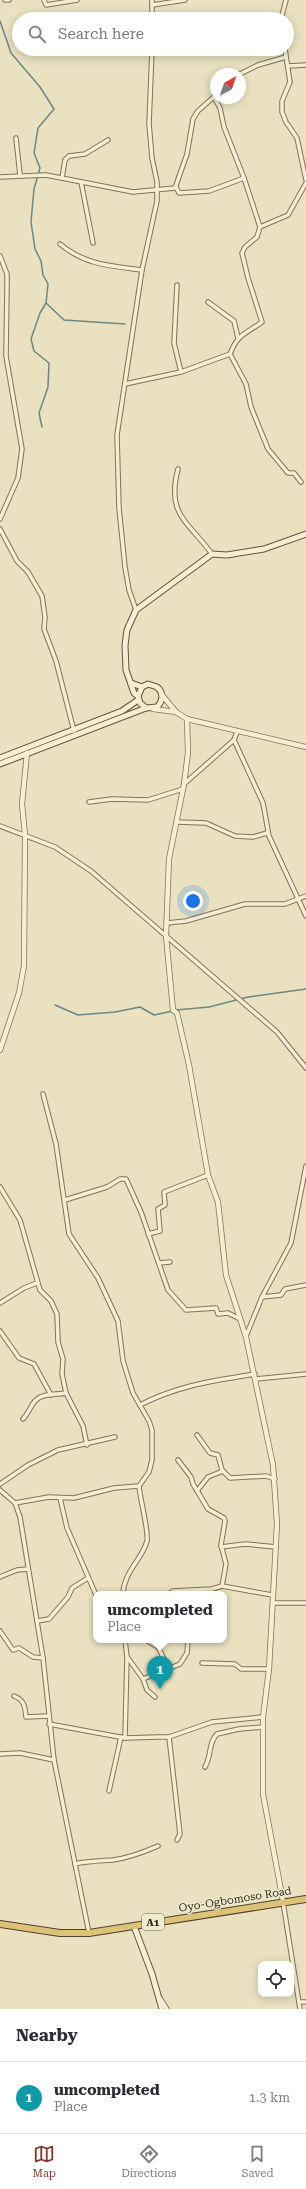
<!DOCTYPE html>
<html lang="en">
<head>
<meta charset="utf-8">
<style>
	body { margin:0; font-family:"Roboto Serif",serif; background:#f7f7f7; color:#2b2b33 }
	.controls { position:absolute; right:12px; bottom:12px; display:grid; overflow:hidden; border-radius:8px; box-shadow:0 2px 10px #0003 }
	.controls button { width:36px; height:36px; display:grid; place-items:center; padding:0; border:0; border-bottom:1px solid #e1e1e2; background:#fff; color:#2b2b33; font:20px sans-serif }
	.compass { position:absolute; left:210px; top:68px; width:36px; height:36px; border-radius:50%; background:#fff; box-shadow:0 2px 10px #0003; rotate:40deg }
	.you { position:absolute; left:193px; top:901px; width:14px; height:14px; margin:-10px; border:3px solid #fff; border-radius:50%; background:#1a73e8; box-shadow:0 0 0 6px #1a73e833 }
	.badge { display:grid; place-items:center; width:26px; height:26px; border-radius:50%; background:#8a382f; color:#fff; font-size:13px; font-weight:700 }
	.pin { position:absolute; translate:-50% -33px; filter:drop-shadow(0 1px 2px #0008) }
	.pin::after { content:''; position:absolute; top:21px; width:14px; height:12px; background:inherit; clip-path:polygon(0 0,100% 0,50% 100%) }
	.popup { position:absolute; left:93px; top:1591px; width:134px; height:52px; box-sizing:border-box; display:grid; place-content:center; border-radius:8px; background:#fff; filter:drop-shadow(0 1px 3px #0005); font-size:13px; white-space:nowrap; color:#7c7c81 }
	.popup b { font-size:15px; color:#2b2b33 }
	.popup::after { content:''; position:absolute; left:50%; top:100%; margin-left:-8px; border:8px solid transparent; border-top-color:#fff }
	.list { margin:0; padding:0; list-style:none }
	h2 { display:flex; justify-content:space-between; align-items:center; height:52px; margin:0; padding:0 16px; font-size:17px }
	h2 small { font-size:13px; font-weight:400; color:#7c7c81 }
	.list li { display:grid; grid-template-columns:26px 1fr auto; gap:12px; align-items:center; box-sizing:border-box; height:72px; padding:0 16px; border-top:1px solid #e1e1e2 }
	.list b { display:block; font-size:15px; white-space:nowrap }
	.list p { margin:0; font-size:13px; white-space:nowrap; color:#7c7c81 }
	.list em { font-size:13px; font-style:normal; color:#7c7c81 }
	.icon { flex:none; width:22px; height:22px; fill:none; stroke:currentColor; stroke-width:2; stroke-linecap:round; stroke-linejoin:round }
	.map { position:relative; flex:none; width:306px; height:2009px; overflow:hidden }
	.search { position:absolute; background:#fff; box-shadow:0 2px 10px #0003; left:12px; right:12px; top:12px; height:44px; display:flex; align-items:center; gap:10px; box-sizing:border-box; padding:0 14px; border-radius:22px; color:#7c7c81; font-size:15px }
	.sheet { height:124px; background:#fff }
	nav { display:flex; justify-content:space-around; align-items:center; box-sizing:border-box; height:56px; border-top:1px solid #e1e1e2; background:#fff; font-size:11px; color:#7c7c81 }
	nav a { display:grid; justify-items:center; gap:2px }
	nav .on { color:#8a382f }
	.map>svg:first-child { display:block }
	.lines { fill:none; stroke-linecap:round; stroke-linejoin:round }
	.stream { stroke:#6b8884; stroke-width:1.5 }
	.minor-casing { stroke:#807359; stroke-width:5.5 }
	.tertiary-casing { stroke:#807359; stroke-width:6 }
	.secondary-casing { stroke:#62543d; stroke-width:7 }
	.trunk-casing { stroke:#4e402e; stroke-width:8 }
	.minor { stroke:#f5eed2; stroke-width:3.5 }
	.tertiary { stroke:#f5eed2; stroke-width:4.5 }
	.secondary { stroke:#f5eed2; stroke-width:5 }
	.trunk { stroke:#dec278; stroke-width:6 }
	.labels { text-anchor:middle; stroke-width:3; stroke-linejoin:round; paint-order:stroke }
	.shield { fill:#f1ebce; stroke:#6b6352; stroke-width:1 }
	.shield-label { font-size:10px; font-weight:bold; fill:#31291d }
	.street-label { font-size:11px; fill:#31291d; stroke:#f1ebce }
</style>
</head>
<body>
<div class="map">
<svg width="306" height="2009" viewBox="0 0 306 2009">
	<rect width="100%" height="100%" fill="#e9e1c0"/>
	<g class="lines">
		<g class="stream">
			<polyline points="0,21 11,53 40,87 54,109 38,128 34,153 40,168 34,189 31,222 35,249 41,261 43,275 48,284 46,303 40,313 31,339 34,351 49,363 48,387 39,413 42,427"/>
			<polyline points="46,303 64,320 125,324"/>
			<polyline points="55,1005 78,1015 115,1012 140,1007 154,1015 173,1011"/>
			<polyline points="176,1010 209,1007 248,997 306,989"/>
		</g>
		<g class="minor-casing">
			<g id="minor">
				<polyline points="5,0 9,0"/>
				<polyline points="44,0 46,5 77,0"/>
				<polyline points="152,5 185,0"/>
				<polyline points="152,19 152,0"/>
				<polyline points="281,19 286,0"/>
				<polyline points="285,49 290,82 282,101 282,112 286,122 297,138 306,180"/>
				<polyline points="288,66 306,65"/>
				<polyline points="240,74 258,65 286,57"/>
				<path d="M214 97 220 108 224 127 244 178 260 227 257 237 245 247 242 253 248 278 262 322C246 334 238 333 230 354L246 384 251 407 268 449 288 473H294L301 482"/>
				<polyline points="16,138 20,175"/>
				<polyline points="0,177 46,175 133,192 175,188 187,154 193,119 198,111 216,95"/>
				<polyline points="62,178 65,160 69,156 85,154 108,140"/>
				<polyline points="81,182 93,243"/>
				<polyline points="176,187 179,193 209,191 244,178"/>
				<polyline points="260,227 288,215 306,183"/>
				<path d="M60 244C85 265 111 266 142 270"/>
				<polyline points="0,256 7,274 7,287 6,356 22,449 18,478 0,519"/>
				<polyline points="177,285 174,343 181,372"/>
				<polyline points="208,302 234,321 238,338"/>
				<polyline points="125,384 181,372 230,354"/>
				<path d="M178 469C166 515 188 521 212 554"/>
				<polyline points="0,529 17,561 28,572 42,596 45,617 44,629 56,661 74,731"/>
				<polyline points="136,610 129,590 125,567 119,508 117,435 142,270 157,201 157,182 152,158 149,124 152,49"/>
				<polyline points="234,740 263,803 269,836 306,916"/>
				<polyline points="184,784 234,740 237,732"/>
				<polyline points="89,802 112,799 148,800 183,789"/>
				<polyline points="177,822 206,823 235,836 253,837 267,833"/>
				<polyline points="0,826 55,847 91,871 277,1032 306,1068"/>
				<polyline points="167,923 186,921 245,904 285,904 306,896"/>
				<polyline points="0,1187 20,1220 40,1290 51,1301 57,1314 58,1342 63,1359 62,1374 66,1393 83,1426 87,1445"/>
				<polyline points="65,1200 107,1187 120,1179 126,1179 141,1212 168,1290 186,1310 216,1308 218,1314 228,1313 240,1319"/>
				<polyline points="148,1234 160,1231 158,1209 165,1205 164,1192 208,1175"/>
				<polyline points="159,1263 170,1262"/>
				<polyline points="262,1297 281,1295 285,1289 306,1285"/>
				<polyline points="0,1303 24,1288 37,1283"/>
				<polyline points="0,1331 19,1358 34,1364 51,1395"/>
				<polyline points="246,1336 262,1297 291,1243 306,1166"/>
				<polyline points="256,1379 306,1374"/>
				<path d="M140 1405C179 1385 213 1381 255 1374"/>
				<path d="M23 1419C29 1413 30 1406 36 1400 43 1393 57 1395 66 1393"/>
				<polyline points="197,1435 210,1453 218,1455 222,1470 230,1478 266,1476 275,1479"/>
				<polyline points="178,1460 191,1477 193,1484 208,1509 224,1518 225,1521 221,1545 226,1564 222,1586"/>
				<polyline points="0,1484 28,1465 58,1450 115,1437"/>
				<polyline points="0,1490 15,1503 20,1517 43,1658 54,1760 89,1933"/>
				<polyline points="197,1491 208,1477 223,1471"/>
				<polyline points="60,1498 67,1528 96,1595"/>
				<polyline points="15,1503 49,1497 74,1498 114,1488 139,1486 149,1472 152,1460 152,1430 149,1421 133,1393 123,1361 118,1321 98,1278 69,1234 56,1144 43,1094"/>
				<polyline points="221,1547 245,1544 276,1547"/>
				<polyline points="0,1577 17,1570 28,1569"/>
				<path d="M123 1594C124 1571 142 1560 147 1541 149 1532 140 1499 139 1486"/>
				<polyline points="169,1594 173,1591 212,1589 222,1586 272,1595"/>
				<polyline points="273,1603 306,1603"/>
				<polyline points="37,1621 49,1619 68,1597 72,1588 88,1578"/>
				<polyline points="0,1631 13,1650 19,1648 33,1657 43,1658"/>
				<polyline points="125,1640 127,1657 125,1738"/>
				<polyline points="146,1640 158,1647 168,1667"/>
				<polyline points="128,1658 143,1679 147,1690 155,1697"/>
				<polyline points="202,1663 235,1664 241,1669 269,1669"/>
				<polyline points="143,1679 180,1664 187,1653 188,1640"/>
				<path d="M14 1696C24 1700 25 1706 26 1717L48 1716"/>
				<polyline points="49,1724 125,1738 159,1737 169,1737 212,1722 263,1717"/>
				<polyline points="169,1737 180,1834 177,1840"/>
				<polyline points="0,1754 20,1753 54,1760"/>
				<path d="M205 1767C212 1755 208 1743 217 1734L239 1729 263 1727"/>
				<polyline points="109,1791 121,1737"/>
				<path d="M75 1864C88 1861 100 1861 113 1860 128 1858 144 1852 158 1846"/>
				<polyline points="283,1902 300,2009"/>
				<polyline points="160,1998 167,2009"/>
				<polyline points="299,2002 306,2002"/>
			</g>
		</g>
		<g class="tertiary-casing">
			<g id="tertiary">
				<polyline points="162,695 176,712 187,719 306,747"/>
				<polyline points="153,709 176,712"/>
				<polyline points="187,719 188,753 184,784 169,859 166,936 173,1010 177,1013 189,1065 208,1175 218,1202 226,1275 246,1337 273,1465 277,1524 269,1669 263,1717 263,1794 283,1901"/>
				<polyline points="0,1050 19,993 24,966 25,835 22,804 27,753"/>
			</g>
		</g>
		<g class="secondary-casing">
			<g id="secondary">
				<path d="M131 683 142 687 148 684 157 687C164 693 163 701 157 707L146 708 140 703 138 696 142 687"/>
				<polyline points="138,696 134,693 126,670 125,645 127,630 136,610 212,554 227,555 264,549 306,534"/>
				<polyline points="0,758 122,711 138,700"/>
				<polyline points="0,764 146,708"/>
				<polyline points="134,1926 152,1974 162,2009"/>
			</g>
		</g>
		<g class="trunk-casing">
			<polyline id="trunk" points="0,1924 60,1933 89,1933 306,1899"/>
		</g>
		<use href="#minor" class="minor"/>
		<use href="#tertiary" class="tertiary"/>
		<use href="#secondary" class="secondary"/>
		<use href="#trunk" class="trunk"/>
	</g>
	<g class="labels">
		<rect class="shield" x="142" y="1914" width="22" height="16" rx="3"/>
		<g class="shield-label">
			<text x="153" y="1926">A1</text>
		</g>
		<g class="street-label">
			<text transform="translate(235 1899) rotate(-9)" y="4">Oyo-Ogbomoso Road</text>
		</g>
	</g>
</svg>
<div class="controls">
<button><svg class="icon" aria-label="locate" viewBox="0 0 24 24"><circle cx="12" cy="12" r="6"/><path d="M12 2v4M12 18v4M2 12h4M18 12h4"/></svg></button>
</div>
<svg class="compass" viewBox="-18 -18 36 36"><path d="M0-13l5 13h-10z" fill="#e53935"/><path d="M0 13l5-13h-10z" fill="#7c7c81"/></svg>
<div class="you"></div>
<div class="pin badge" style="left:160px;top:1689px;background:#0f9aa8">1</div>
<div class="popup"><b>umcompleted</b>Place</div>
<div class="search"><svg class="icon" aria-label="search" viewBox="0 0 24 24"><circle cx="10" cy="10" r="6"/><path d="M15 15l6 6"/></svg>Search here</div>
</div>
<section class="sheet">
<h2>Nearby<small></small></h2>
<ul class="list">
<li><span class="badge" style="background:#0f9aa8">1</span><div><b>umcompleted</b><p>Place</p></div><em>1.3 km</em></li>
</ul>
</section>
<nav>
<a class="on"><svg class="icon" aria-label="map" viewBox="0 0 24 24"><path d="M3 6l6-2 6 2 6-2v14l-6 2-6-2-6 2zM9 4v14M15 6v14"/></svg>Map</a>
<a><svg class="icon" aria-label="directions" viewBox="0 0 24 24"><path d="M12 3l9 9-9 9-9-9zM9 14v-3h6M13 9l2 2-2 2"/></svg>Directions</a>
<a><svg class="icon" aria-label="saved" viewBox="0 0 24 24"><path d="M7 4h10v16l-5-4-5 4z"/></svg>Saved</a>
</nav>
</body>
</html>
